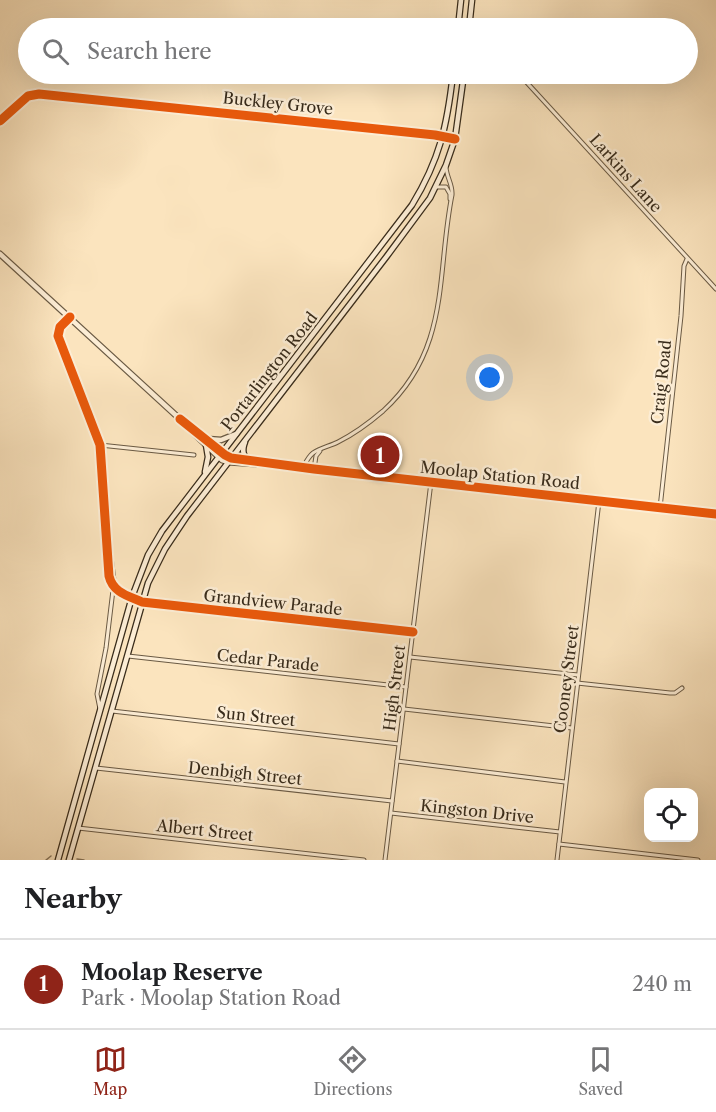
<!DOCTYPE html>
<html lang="en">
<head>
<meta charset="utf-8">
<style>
	body { margin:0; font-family:"Libre Caslon Text",serif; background:#f6f6f6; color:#202124 }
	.controls { position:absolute; right:18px; bottom:18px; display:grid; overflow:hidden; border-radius:12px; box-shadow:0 6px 24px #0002 }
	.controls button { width:54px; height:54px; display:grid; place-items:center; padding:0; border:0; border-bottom:2px solid #e0e0e0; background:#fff; color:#202124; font:30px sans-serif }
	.you { position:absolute; left:490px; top:378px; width:21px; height:21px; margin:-15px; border:4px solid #fff; border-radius:50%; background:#1a73e8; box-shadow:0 0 0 9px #1a73e833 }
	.badge { display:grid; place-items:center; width:39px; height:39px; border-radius:50%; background:#8f2418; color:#fff; font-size:20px; font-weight:700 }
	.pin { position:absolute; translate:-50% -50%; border:3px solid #fff; box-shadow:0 2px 6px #0006 }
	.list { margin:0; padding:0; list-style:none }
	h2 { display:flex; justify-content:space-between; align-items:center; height:78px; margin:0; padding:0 24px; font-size:26px }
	h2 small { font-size:20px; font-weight:400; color:#757577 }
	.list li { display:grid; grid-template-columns:39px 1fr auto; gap:18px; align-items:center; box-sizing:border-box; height:90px; padding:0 24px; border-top:2px solid #e0e0e0 }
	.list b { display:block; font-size:22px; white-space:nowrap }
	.list p { margin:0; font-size:20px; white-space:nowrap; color:#757577 }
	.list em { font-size:20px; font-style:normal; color:#757577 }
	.icon { flex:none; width:33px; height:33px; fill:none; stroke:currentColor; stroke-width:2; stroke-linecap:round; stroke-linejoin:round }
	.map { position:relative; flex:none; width:716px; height:860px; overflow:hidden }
	.search { position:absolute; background:#fff; box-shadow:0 6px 24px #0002; left:18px; right:18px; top:18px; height:66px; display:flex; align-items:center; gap:15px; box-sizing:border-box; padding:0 21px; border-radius:33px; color:#757577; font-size:22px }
	.sheet { height:168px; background:#fff }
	nav { display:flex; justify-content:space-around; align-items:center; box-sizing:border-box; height:84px; border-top:2px solid #e0e0e0; background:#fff; font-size:16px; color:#757577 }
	nav a { display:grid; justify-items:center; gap:3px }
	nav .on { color:#8f2418 }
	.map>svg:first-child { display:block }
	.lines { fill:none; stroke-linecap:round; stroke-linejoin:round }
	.stream { stroke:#86755c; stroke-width:1.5 }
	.minor-casing { stroke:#6a5a44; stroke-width:5 }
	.tertiary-casing { stroke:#6a5a44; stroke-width:7 }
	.secondary-casing { stroke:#392c1b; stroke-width:7 }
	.minor { stroke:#fcedd5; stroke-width:3 }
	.tertiary { stroke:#fcedd5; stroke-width:4.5 }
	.secondary { stroke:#fcedd5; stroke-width:4.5 }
	.cycleway-casing { stroke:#fcedd5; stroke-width:13 }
	.cycleway { stroke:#e8590c; stroke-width:9 }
	.labels { text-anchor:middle; stroke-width:5; stroke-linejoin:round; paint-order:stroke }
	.street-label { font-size:16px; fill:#392c1b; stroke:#fcedd5 }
</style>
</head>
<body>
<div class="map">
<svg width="716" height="860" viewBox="0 0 716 860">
	<rect width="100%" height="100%" fill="#fbe4be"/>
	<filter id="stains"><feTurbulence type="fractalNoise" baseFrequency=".00333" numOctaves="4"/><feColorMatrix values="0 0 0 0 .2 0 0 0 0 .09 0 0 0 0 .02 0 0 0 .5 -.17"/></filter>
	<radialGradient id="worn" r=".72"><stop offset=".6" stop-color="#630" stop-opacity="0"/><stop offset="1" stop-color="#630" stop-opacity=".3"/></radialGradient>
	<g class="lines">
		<g class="stream">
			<polyline points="77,859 84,860"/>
			<polyline points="46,860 51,856"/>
		</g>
		<g class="minor-casing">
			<g id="minor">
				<polyline points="470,20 478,28"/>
				<polyline points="519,74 716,289"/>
				<polyline points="0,121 28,96 39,94 435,135 455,139"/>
				<polyline points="436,187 446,187 450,194 450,199"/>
				<path d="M70 317 60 327 58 336 100 445 109 576C113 593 129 596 142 602L413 632"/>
				<polyline points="100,445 194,455"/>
				<path d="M303 468C306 462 308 457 313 453 320 448 330 446 338 442 354 434 369 423 383 411 451 349 436 275 452 195 453 184 446 177 446 166"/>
				<polyline points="314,469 316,456 320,451"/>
				<polyline points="660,508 681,316 684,266 687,259"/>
				<polyline points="110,549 114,580 117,586 132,597"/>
				<polyline points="128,656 406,687"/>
				<polyline points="410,657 578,675"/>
				<polyline points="577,683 670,693 675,693 682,688"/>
				<polyline points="100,709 97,694 106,648 113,590 117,585"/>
				<polyline points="404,709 572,728"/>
				<polyline points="112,711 399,744"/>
				<polyline points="397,761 565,782"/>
				<polyline points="96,768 392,801"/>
				<polyline points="391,813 560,832"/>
				<polyline points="78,828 364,860"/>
				<polyline points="559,844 698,860"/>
				<polyline points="385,860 431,482"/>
				<polyline points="557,860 599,501"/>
			</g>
		</g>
		<g class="tertiary-casing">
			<g id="tertiary">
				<polyline points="0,254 181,420"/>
				<polyline points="180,419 225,455 231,458 314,469 716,514"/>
				<polyline points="186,426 222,460 228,462 269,465"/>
				<polyline points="207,439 221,440 236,434"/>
			</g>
		</g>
		<g class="secondary-casing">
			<g id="secondary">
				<polyline points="458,28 461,0"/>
				<polyline points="469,28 472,0"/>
				<path d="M245 442C242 450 242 457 251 460"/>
				<polyline points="205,472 208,457 206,445"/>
				<path d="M58 860 132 597 148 555 162 531 412 205C440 159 447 126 453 74"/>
				<polyline points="69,860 148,583 165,549 187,516 387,256 430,198 446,165 455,139 464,74"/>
			</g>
		</g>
		<use href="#minor" class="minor"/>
		<use href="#tertiary" class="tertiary"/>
		<use href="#secondary" class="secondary"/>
		<g class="cycleway-casing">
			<g id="cycleway">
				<polyline points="0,121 28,96 39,94 435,135 455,139"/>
				<path d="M70 317 60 327 58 336 100 445 109 576C113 593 129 596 142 602L413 632"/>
				<polyline points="180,419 225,455 231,458 314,469 716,514"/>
			</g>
		</g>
		<use href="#cycleway" class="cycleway"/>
	</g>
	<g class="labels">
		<g class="street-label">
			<text transform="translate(278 103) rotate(6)" y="6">Buckley Grove</text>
			<text transform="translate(626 173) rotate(48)" y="6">Larkins Lane</text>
			<text transform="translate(269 371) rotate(-52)" y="6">Portarlington Road</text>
			<text transform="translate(661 382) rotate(-84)" y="6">Craig Road</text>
			<text transform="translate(500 475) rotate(6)" y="6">Moolap Station Road</text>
			<text transform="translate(273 602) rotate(6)" y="6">Grandview Parade</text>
			<text transform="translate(268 660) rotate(6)" y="6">Cedar Parade</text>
			<text transform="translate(566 679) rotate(-83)" y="6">Cooney Street</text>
			<text transform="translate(394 688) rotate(-83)" y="6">High Street</text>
			<text transform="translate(256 716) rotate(6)" y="6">Sun Street</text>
			<text transform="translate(245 773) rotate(6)" y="6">Denbigh Street</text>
			<text transform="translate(477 811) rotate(6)" y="6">Kingston Drive</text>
			<text transform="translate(205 830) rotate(6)" y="6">Albert Street</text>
		</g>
	</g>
	<rect width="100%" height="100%" filter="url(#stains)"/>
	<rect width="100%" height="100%" fill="url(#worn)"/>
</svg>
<div class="controls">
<button><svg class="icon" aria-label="locate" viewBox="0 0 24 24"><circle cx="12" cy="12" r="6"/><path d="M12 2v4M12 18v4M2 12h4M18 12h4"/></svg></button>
</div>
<div class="you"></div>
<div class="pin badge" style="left:380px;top:455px">1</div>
<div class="search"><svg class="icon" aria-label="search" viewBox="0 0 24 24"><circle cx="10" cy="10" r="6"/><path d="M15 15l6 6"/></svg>Search here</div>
</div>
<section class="sheet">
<h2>Nearby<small></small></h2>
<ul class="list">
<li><span class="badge">1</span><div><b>Moolap Reserve</b><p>Park · Moolap Station Road</p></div><em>240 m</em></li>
</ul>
</section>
<nav>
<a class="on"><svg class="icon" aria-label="map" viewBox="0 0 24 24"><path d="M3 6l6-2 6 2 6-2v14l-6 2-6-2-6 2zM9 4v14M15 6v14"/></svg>Map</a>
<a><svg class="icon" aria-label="directions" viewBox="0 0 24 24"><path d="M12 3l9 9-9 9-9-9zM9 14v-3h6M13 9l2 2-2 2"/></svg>Directions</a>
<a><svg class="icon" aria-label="saved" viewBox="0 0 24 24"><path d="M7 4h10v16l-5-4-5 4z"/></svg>Saved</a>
</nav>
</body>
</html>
